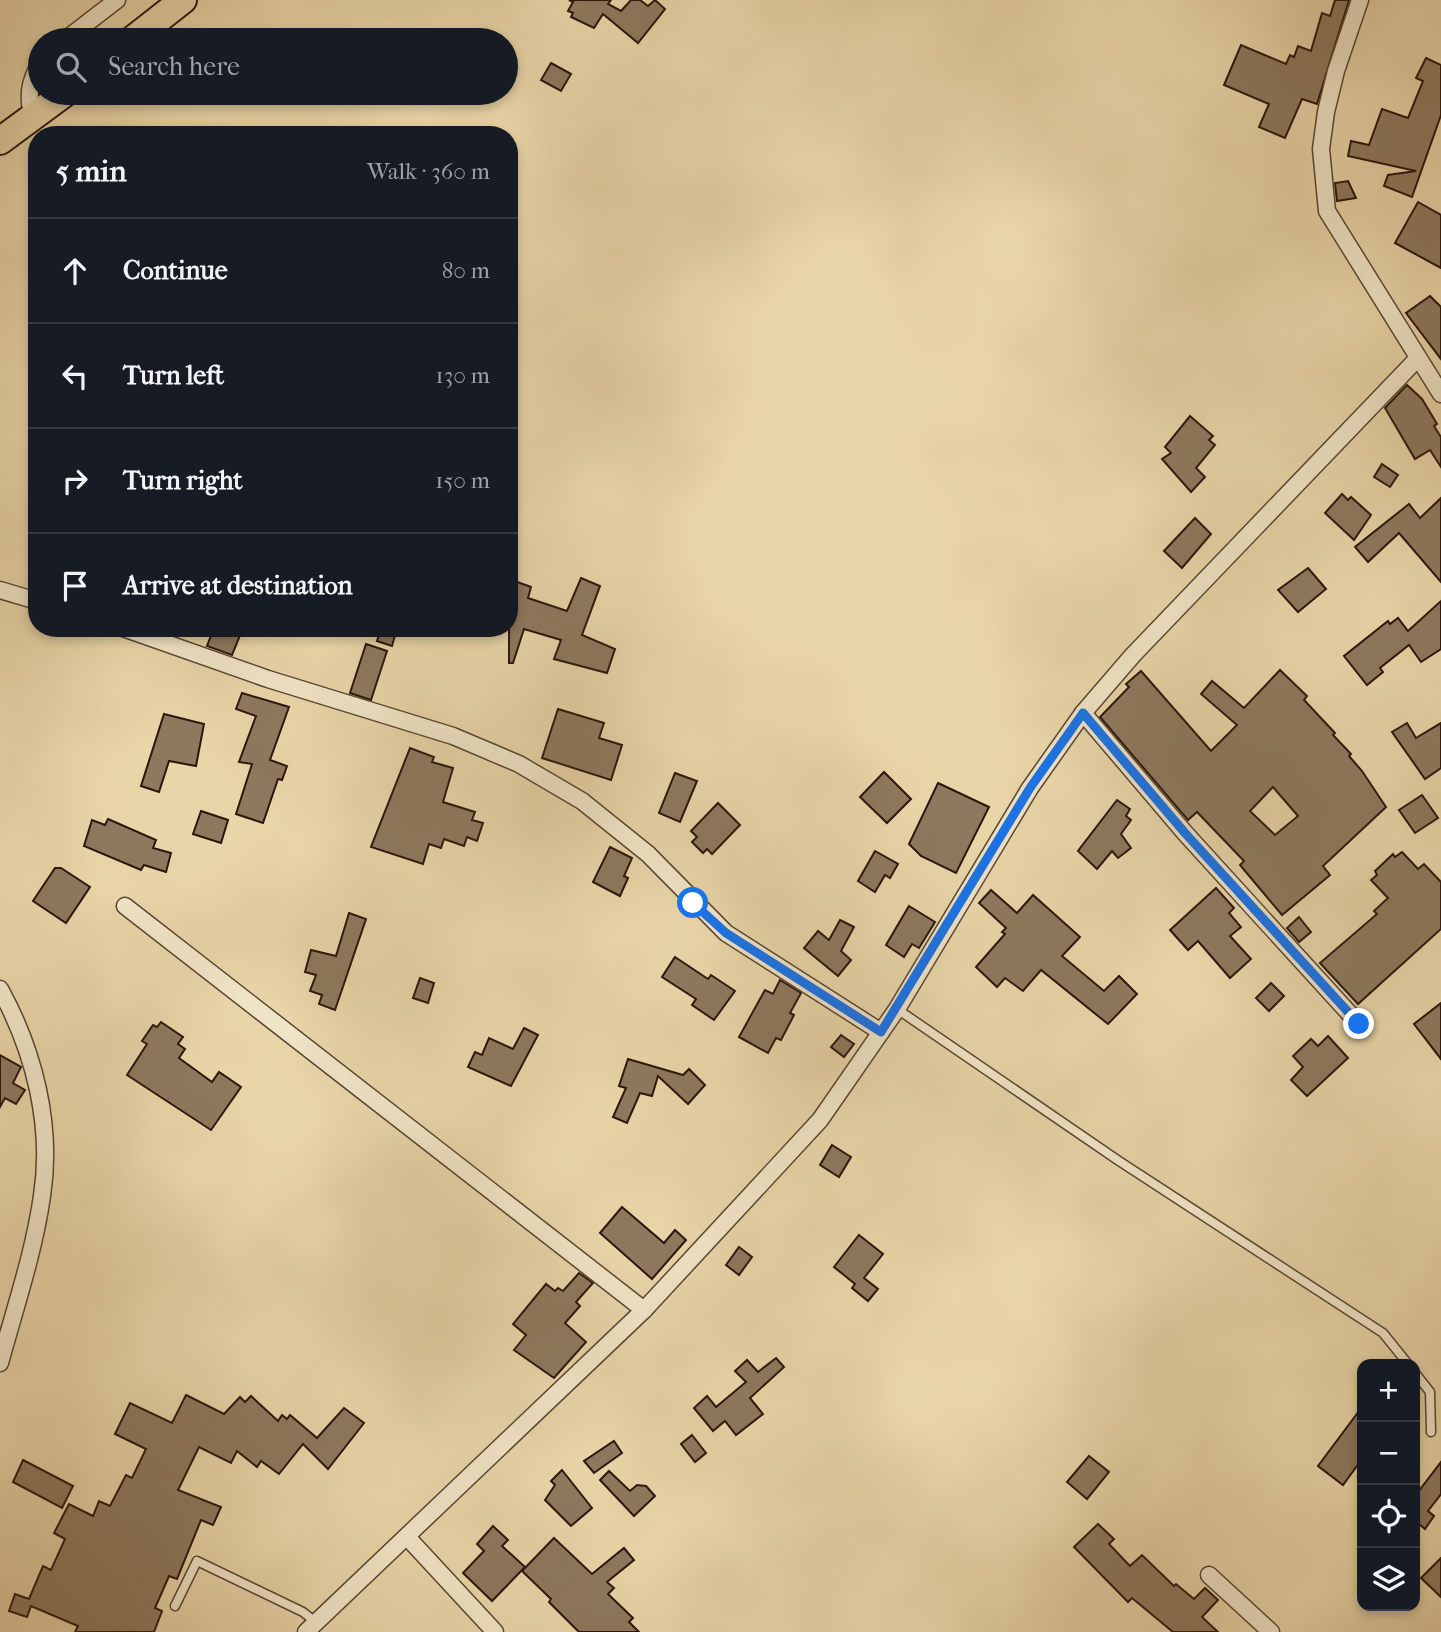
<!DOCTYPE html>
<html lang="en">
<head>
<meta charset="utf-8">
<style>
	body { margin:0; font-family:"IM FELL French Canon",serif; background:#20242c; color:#f1f3f6 }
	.controls { position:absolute; right:21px; bottom:21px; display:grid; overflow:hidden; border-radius:14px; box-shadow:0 4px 10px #0003 }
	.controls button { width:63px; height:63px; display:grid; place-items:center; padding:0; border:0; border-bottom:2px solid #363941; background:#171b24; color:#f1f3f6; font:35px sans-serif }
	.stop { position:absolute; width:21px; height:21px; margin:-16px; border:5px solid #1a73e8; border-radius:50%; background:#fff }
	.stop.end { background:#1a73e8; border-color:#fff; box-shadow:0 2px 7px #0008 }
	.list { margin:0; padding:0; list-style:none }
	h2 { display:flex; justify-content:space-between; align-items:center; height:91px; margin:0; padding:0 28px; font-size:30px }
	h2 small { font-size:23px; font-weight:400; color:#9ea1a6 }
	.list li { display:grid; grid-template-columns:46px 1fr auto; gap:21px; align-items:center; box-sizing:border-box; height:105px; padding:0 28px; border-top:2px solid #363941 }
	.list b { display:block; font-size:26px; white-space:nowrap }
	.list em { font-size:23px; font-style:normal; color:#9ea1a6 }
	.icon { flex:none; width:38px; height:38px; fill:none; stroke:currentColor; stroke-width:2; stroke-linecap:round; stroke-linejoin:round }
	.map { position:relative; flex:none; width:1441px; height:1632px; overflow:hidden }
	.search { position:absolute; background:#171b24; box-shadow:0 4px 10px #0003; left:28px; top:28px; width:490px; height:77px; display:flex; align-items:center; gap:18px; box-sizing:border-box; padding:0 24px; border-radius:38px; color:#9ea1a6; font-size:26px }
	.panel { position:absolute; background:#171b24; box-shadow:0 4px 10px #0003; left:28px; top:126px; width:490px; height:511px; border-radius:28px }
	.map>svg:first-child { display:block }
	.building { fill:#8d795e; stroke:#2b160e; stroke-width:2; fill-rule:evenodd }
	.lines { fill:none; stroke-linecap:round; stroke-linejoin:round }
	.service-casing { stroke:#5a4634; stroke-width:11 }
	.minor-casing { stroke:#5a4634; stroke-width:19 }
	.trunk-casing { stroke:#2b160e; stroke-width:30 }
	.service { stroke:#f0e4c6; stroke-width:8 }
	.minor { stroke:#f0e4c6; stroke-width:16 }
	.trunk { stroke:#e8d5a8; stroke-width:26 }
	.route { stroke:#1a73e8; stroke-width:9 }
</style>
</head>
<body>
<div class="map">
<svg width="1441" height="1632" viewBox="0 0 1441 1632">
	<rect width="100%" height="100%" fill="#e8d5a8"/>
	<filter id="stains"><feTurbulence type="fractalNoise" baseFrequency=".00286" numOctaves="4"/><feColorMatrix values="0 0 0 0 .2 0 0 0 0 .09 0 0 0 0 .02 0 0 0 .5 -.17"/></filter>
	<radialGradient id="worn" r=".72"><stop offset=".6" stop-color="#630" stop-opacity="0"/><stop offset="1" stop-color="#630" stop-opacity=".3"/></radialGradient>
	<g class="building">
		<polygon points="569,0 611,0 608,4 621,11 631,0 640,0 648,6 655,0 665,9 638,43 603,14 594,28 571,17 573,13 568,11 573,2"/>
		<polygon points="1335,0 1349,0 1317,104 1302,99 1285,138 1259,127 1269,104 1224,85 1241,45 1286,64 1290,55 1294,57 1298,46 1311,51 1322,13 1330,16"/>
		<polygon points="1426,58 1441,65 1441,115 1412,197 1384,186 1388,175 1416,171 1348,156 1351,141 1369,145 1382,109 1408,118 1423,81 1416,78"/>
		<polygon points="551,63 571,74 561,91 541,80"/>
		<polygon points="1348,181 1356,198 1337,201 1335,183"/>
		<polygon points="1418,202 1441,215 1441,268 1395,243"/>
		<polygon points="1430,296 1441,307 1441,359 1406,313"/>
		<polygon points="1407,385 1422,399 1437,424 1434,426 1441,437 1441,467 1430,450 1415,459 1385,408"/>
		<polygon points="1190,416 1213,436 1209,440 1215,445 1196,468 1205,477 1191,492 1162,459 1171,453 1165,447"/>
		<polygon points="1382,464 1398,475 1390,487 1374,477"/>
		<polygon points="1342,494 1348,500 1351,497 1371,515 1354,540 1325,513"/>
		<polygon points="1441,498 1441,582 1399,533 1368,562 1355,547 1409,504 1420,518"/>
		<polygon points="1195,518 1211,534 1182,568 1164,551"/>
		<polygon points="1308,568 1326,589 1298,612 1278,590"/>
		<polygon points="581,578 600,586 582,635 615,649 607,673 554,659 561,640 524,629 513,663 509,663 509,579 531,587 528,598 567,611"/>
		<polygon points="1441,601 1441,649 1421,662 1409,645 1380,668 1383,672 1367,685 1344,656 1388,621 1390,624 1398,618 1408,631"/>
		<polygon points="214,628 243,628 232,655 207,646"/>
		<polygon points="381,628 397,628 392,646 377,641"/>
		<polygon points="366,644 387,651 371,700 350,693"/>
		<path d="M1280 670 1307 696 1304 700 1335 733 1333 735 1351 754 1349 756 1362 771 1386 807 1323 866 1330 875 1282 915 1240 865 1244 861 1197 812 1188 820 1100 717 1129 687 1126 684 1141 671 1211 751 1237 725 1201 694 1212 681 1244 708ZM1273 787 1298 816 1275 835 1250 811Z"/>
		<polygon points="242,693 289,707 270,760 287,766 282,780 278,779 263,823 236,814 252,764 239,762 256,716 236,709"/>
		<polygon points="558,709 604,723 599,738 622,745 611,780 542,758"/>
		<polygon points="164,714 204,724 196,766 169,761 159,792 141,786"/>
		<polygon points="1407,723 1416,738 1441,723 1441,768 1425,779 1392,732"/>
		<polygon points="410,748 434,757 432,762 453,768 443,802 475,812 472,820 483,823 477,841 467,837 464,846 444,839 441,848 429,844 423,864 371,847"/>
		<polygon points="884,772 911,799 887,823 860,797"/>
		<polygon points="675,773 697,781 680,822 659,813"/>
		<polygon points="938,783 989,807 956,873 921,856 909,844"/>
		<polygon points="1422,795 1438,818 1415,833 1399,810"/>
		<polygon points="1117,800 1130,809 1126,816 1131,820 1121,834 1131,848 1118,858 1112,851 1097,869 1078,851"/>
		<polygon points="718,803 740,825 712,854 707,849 703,853 692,842 697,837 691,831"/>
		<polygon points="201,811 228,820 221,843 193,834"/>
		<polygon points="108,819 156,840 153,848 171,853 166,872 144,865 141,870 84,846 92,820 105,825"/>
		<polygon points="610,847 632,858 624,876 628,878 620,896 593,882"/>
		<polygon points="875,851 898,864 890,878 885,875 875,892 858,881"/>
		<polygon points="1402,852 1418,869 1424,864 1441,882 1441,929 1358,1004 1320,963 1377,914 1374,911 1388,898 1371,880 1377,875 1375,871 1393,854 1395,857"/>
		<polygon points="55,868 61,868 90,887 66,923 33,901"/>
		<polygon points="1216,888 1234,908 1229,913 1241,927 1230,936 1251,959 1230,978 1198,941 1188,950 1170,930"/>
		<polygon points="991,890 1017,913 1033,895 1080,937 1062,956 1104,991 1119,976 1137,994 1108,1024 1041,970 1023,991 1005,978 997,987 976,967 1005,934 1002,932 1006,928 979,903"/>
		<polygon points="909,906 935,922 919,948 912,944 904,957 886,945"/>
		<polygon points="349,913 366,919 335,1010 319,1004 322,995 310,991 316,975 305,972 311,950 336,956"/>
		<polygon points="1299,917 1311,932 1299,942 1287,928"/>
		<polygon points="840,920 854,927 841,951 851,960 838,976 804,948 818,931 829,940"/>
		<polygon points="675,957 708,979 711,975 735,991 714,1020 692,1005 696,999 662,977"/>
		<polygon points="420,978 434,983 428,1003 413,998"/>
		<polygon points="780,980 801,993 790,1013 794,1015 781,1040 776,1038 768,1053 739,1037 765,990 773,994"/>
		<polygon points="1271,983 1284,996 1269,1011 1256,998"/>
		<polygon points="1441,1003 1441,1059 1414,1024"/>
		<polygon points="161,1022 183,1037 178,1044 185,1049 179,1058 212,1082 219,1072 241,1087 211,1130 127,1075 147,1044 142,1041 153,1025 157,1027"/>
		<polygon points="524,1028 538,1035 511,1086 468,1067 475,1052 482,1055 489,1038 513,1049"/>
		<polygon points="841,1035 854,1044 844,1057 831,1047"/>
		<polygon points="1328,1036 1348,1058 1307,1096 1291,1080 1303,1067 1293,1056 1311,1039 1318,1046"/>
		<polygon points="0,1055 21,1067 13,1083 25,1090 16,1104 5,1098 0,1107"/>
		<polygon points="628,1059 683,1075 689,1069 705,1085 688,1104 658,1076 652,1096 640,1093 627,1123 613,1117 626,1088 619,1086"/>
		<polygon points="832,1145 851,1157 839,1177 820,1165"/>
		<polygon points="622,1207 664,1243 675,1230 686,1240 652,1279 600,1233"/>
		<polygon points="859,1235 883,1254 864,1278 878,1289 868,1301 852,1288 855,1284 834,1267"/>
		<polygon points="739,1247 752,1257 739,1275 726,1265"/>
		<polygon points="579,1273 593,1283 576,1302 580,1306 565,1323 586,1342 554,1378 514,1350 526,1335 513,1324 546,1284 555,1291 558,1288 563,1291"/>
		<polygon points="776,1358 784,1367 750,1398 763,1414 736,1435 725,1421 713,1431 694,1408 707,1396 716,1407 746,1382 735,1371 747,1360 758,1372"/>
		<polygon points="186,1395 224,1414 240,1397 245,1402 251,1396 278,1421 282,1415 287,1419 290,1415 317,1438 344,1408 364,1423 328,1469 303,1444 279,1474 261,1461 257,1467 237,1451 231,1463 199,1447 178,1490 221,1507 213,1525 201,1520 177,1579 169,1576 155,1608 162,1611 154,1632 75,1632 78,1626 31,1606 27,1617 9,1611 15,1594 29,1599 43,1566 51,1570 65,1539 54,1533 69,1504 93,1516 99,1501 110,1506 126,1475 132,1478 146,1449 115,1434 130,1403 172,1423"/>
		<polygon points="1362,1407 1362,1459 1343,1485 1318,1466"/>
		<polygon points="692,1435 706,1453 695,1462 681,1444"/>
		<polygon points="614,1441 622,1453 594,1473 584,1461"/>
		<polygon points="1089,1456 1109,1472 1087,1499 1067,1482"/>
		<polygon points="23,1460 73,1486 62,1508 13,1482"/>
		<polygon points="1441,1462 1441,1494 1428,1511 1434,1516 1425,1529 1419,1524 1415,1529 1415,1496"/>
		<polygon points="562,1470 592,1508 571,1526 545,1500 555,1485 551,1481"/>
		<polygon points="609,1471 630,1491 637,1485 646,1486 655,1496 634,1516 600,1480"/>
		<polygon points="1098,1524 1114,1539 1109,1544 1130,1566 1142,1555 1174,1586 1176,1584 1194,1599 1205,1588 1218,1600 1202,1617 1218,1632 1173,1632 1132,1598 1128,1602 1074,1547"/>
		<polygon points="493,1526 508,1540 502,1546 525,1567 492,1601 463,1573 484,1551 477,1544"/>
		<polygon points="554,1538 592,1574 624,1548 634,1560 607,1582 614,1588 608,1594 633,1618 629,1622 639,1632 579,1632 549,1602 551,1599 522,1571"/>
		<polygon points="1441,1558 1441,1597 1421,1578"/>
	</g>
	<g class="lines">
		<g class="service-casing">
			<g id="service">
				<polyline points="897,1009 1119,1161 1383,1333 1408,1364"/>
				<polyline points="1415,1373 1430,1392 1431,1432"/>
				<polyline points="175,1606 197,1561 303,1612 318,1624"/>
			</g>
		</g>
		<g class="minor-casing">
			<g id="minor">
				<polyline points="1360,0 1336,71 1326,112 1321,149 1327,211 1441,394"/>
				<polyline points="65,40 117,0"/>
				<path d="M33 118C27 97 29 82 40 64"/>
				<polyline points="0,590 37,601"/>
				<polyline points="123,628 268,679 453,736 519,764 582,801 648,854 726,933 881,1032"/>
				<polyline points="1083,713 1185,833 1359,1024"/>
				<polyline points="125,906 644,1310"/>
				<path d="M0 989C34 1051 53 1125 42 1196 34 1252 15 1308 0 1363"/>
				<polyline points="408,1538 495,1632"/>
				<polyline points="1209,1575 1271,1632"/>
				<polyline points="306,1632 644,1310 820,1120 897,1009 1030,788 1083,713 1133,655 1418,358"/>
			</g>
		</g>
		<g class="trunk-casing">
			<g id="trunk">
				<polyline points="132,40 183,0"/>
				<polyline points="0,141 65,93"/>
			</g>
		</g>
		<use href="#service" class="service"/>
		<use href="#minor" class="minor"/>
		<use href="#trunk" class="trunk"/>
	</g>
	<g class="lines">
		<polyline class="route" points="693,903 726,933 881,1032 1030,788 1083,713 1185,833 1359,1024"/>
	</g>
	<rect width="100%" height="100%" filter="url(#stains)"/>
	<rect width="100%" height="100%" fill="url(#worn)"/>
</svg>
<div class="controls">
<button>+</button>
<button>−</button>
<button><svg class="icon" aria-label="locate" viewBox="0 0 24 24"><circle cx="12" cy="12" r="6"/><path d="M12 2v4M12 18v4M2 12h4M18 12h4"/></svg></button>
<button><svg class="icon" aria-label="layers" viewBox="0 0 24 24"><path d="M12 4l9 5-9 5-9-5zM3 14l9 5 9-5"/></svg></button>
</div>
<div class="stop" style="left:693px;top:903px"></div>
<div class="stop end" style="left:1359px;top:1024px"></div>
<div class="search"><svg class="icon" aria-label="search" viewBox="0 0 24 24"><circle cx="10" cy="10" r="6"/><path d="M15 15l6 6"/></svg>Search here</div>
<section class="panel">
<h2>5 min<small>Walk · 360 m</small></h2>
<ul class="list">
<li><svg class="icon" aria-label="ahead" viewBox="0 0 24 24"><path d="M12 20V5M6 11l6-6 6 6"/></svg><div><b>Continue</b></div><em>80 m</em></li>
<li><svg class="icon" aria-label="left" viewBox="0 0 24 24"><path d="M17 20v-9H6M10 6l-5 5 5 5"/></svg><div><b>Turn left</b></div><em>130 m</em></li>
<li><svg class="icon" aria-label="right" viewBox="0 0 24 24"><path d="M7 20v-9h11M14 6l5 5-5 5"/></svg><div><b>Turn right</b></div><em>150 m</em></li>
<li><svg class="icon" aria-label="arrive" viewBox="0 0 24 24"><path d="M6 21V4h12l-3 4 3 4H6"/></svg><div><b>Arrive at destination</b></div></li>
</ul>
</section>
</div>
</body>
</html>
